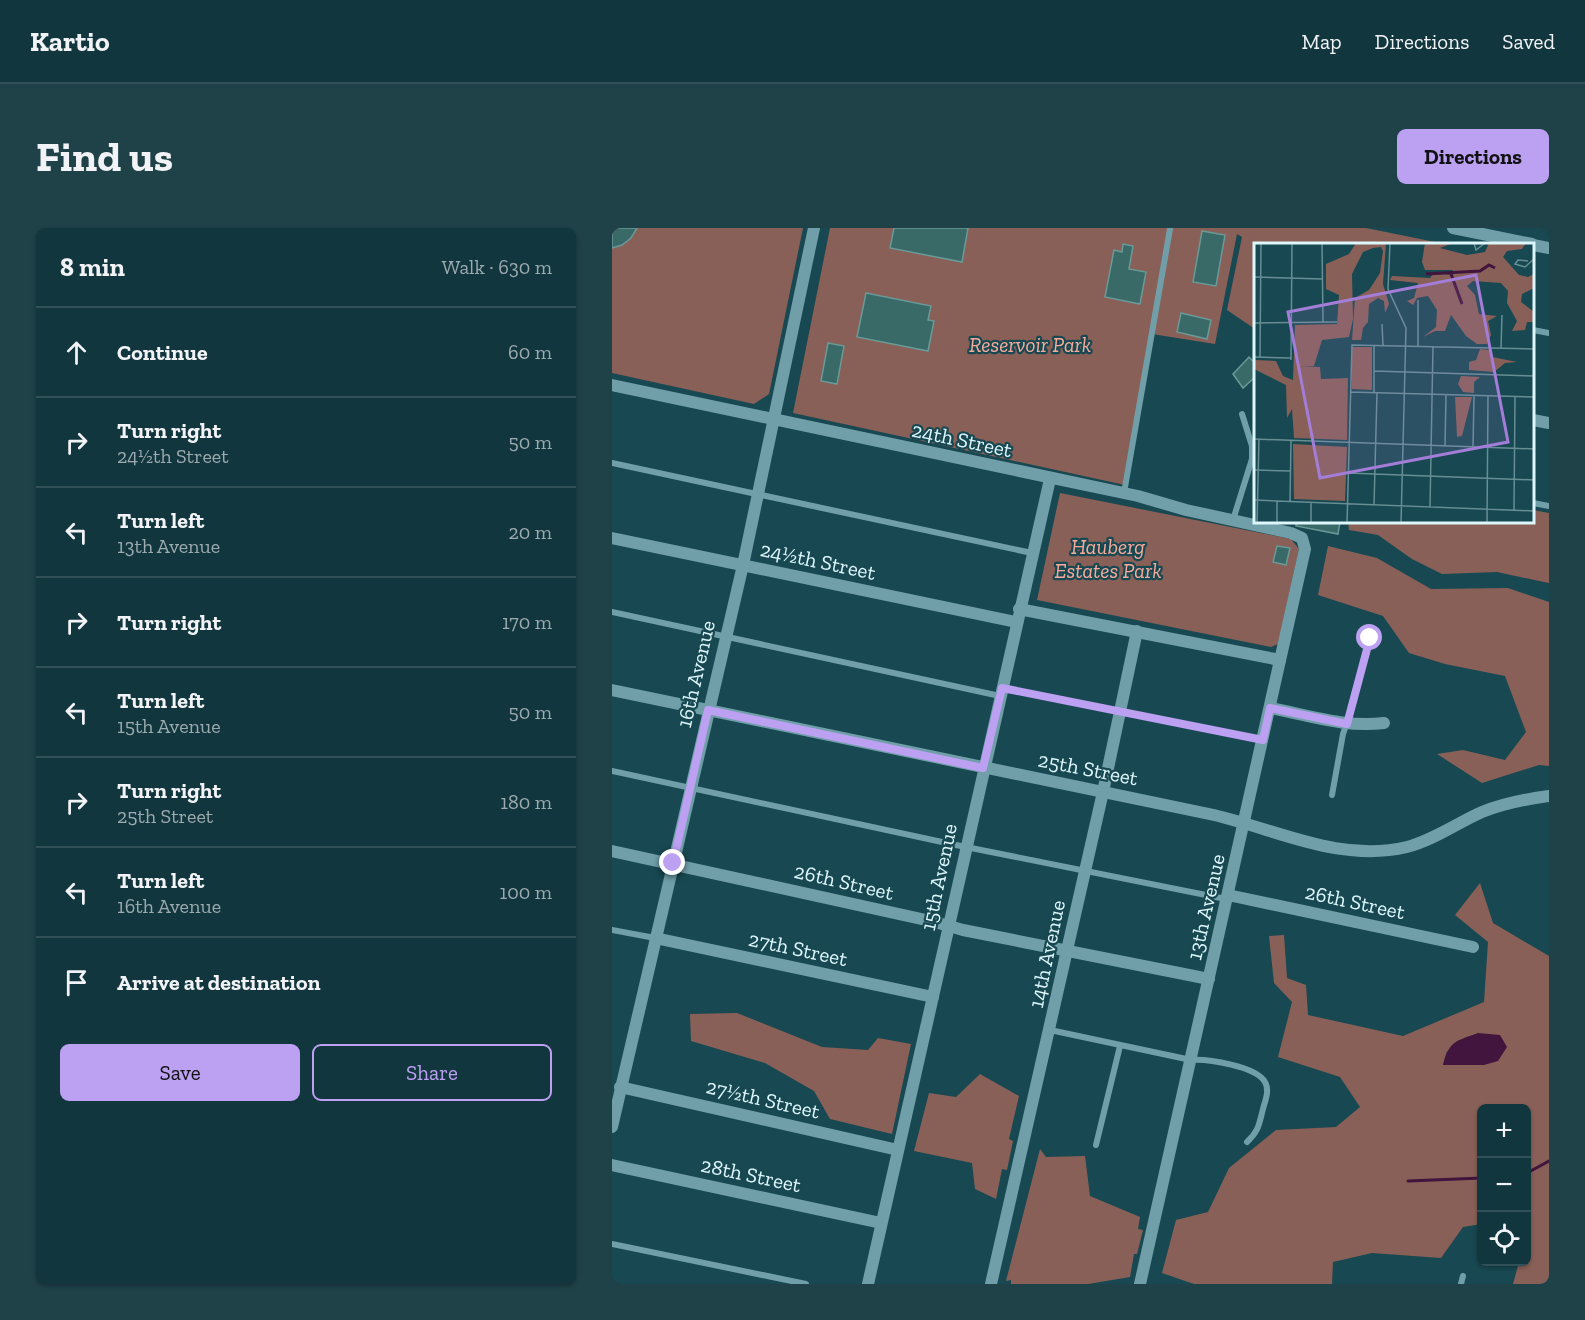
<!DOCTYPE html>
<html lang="en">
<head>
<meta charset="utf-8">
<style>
	body { margin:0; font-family:"Zilla Slab",serif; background:#1f4148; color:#f1f3f6 }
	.controls { position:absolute; right:18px; bottom:18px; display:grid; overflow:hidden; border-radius:9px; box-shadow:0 2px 4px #0004 }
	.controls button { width:54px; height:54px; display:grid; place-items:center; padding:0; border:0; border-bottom:2px solid #315057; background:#12363d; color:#f1f3f6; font:30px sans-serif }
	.stop { position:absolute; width:18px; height:18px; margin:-14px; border:4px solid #bca0f2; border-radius:50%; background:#fff }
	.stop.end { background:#bca0f2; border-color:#fff; box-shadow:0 2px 6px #0008 }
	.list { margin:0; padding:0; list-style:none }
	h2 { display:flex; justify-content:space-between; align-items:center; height:78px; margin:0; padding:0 24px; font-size:26px }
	h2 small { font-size:20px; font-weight:400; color:#9cabb0 }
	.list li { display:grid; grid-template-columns:39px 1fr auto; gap:18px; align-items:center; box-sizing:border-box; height:90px; padding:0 24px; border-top:2px solid #315057 }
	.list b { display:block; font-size:22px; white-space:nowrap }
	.list p { margin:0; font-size:20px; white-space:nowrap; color:#9cabb0 }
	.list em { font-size:20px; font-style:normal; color:#9cabb0 }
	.actions { display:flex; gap:12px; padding:18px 24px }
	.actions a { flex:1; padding:14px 0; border:2px solid #bca0f2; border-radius:9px; text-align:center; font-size:21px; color:#bca0f2 }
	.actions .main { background:#bca0f2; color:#111 }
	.icon { flex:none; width:33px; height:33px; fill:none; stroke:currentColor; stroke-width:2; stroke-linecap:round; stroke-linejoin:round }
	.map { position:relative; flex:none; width:937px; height:1056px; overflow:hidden; border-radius:9px }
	header { display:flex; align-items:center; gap:36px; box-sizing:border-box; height:84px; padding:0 30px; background:#12363d; border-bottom:2px solid #315057 }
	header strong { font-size:28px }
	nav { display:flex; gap:33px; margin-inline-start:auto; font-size:21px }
	.intro { display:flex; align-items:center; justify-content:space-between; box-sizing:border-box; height:144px; padding:0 36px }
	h1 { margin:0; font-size:42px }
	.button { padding:15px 27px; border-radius:9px; background:#bca0f2; color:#111; font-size:21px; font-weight:700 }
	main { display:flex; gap:36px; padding:0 36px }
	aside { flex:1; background:#12363d; border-radius:9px; box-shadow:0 2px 4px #0004 }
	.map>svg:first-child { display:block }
	.green { fill:#896057; fill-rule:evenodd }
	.water { fill:#41153d }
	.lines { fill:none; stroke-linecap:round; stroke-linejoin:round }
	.stream { stroke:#41153d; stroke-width:3 }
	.building { fill:#396a68; stroke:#699a98; stroke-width:1.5 }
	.service { stroke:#709fa9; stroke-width:6 }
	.minor { stroke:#709fa9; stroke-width:12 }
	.tertiary { stroke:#709fa9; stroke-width:12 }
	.route { stroke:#bca0f2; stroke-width:8 }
	.labels { text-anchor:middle; stroke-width:4.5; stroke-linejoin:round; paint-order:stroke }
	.park-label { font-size:21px; font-style:italic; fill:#f9ab9b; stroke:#184851 }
	.street-label { font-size:21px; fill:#def7fc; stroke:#184851 }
	.inset-river { fill:none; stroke:#41153d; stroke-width:3 }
	.inset-road { fill:none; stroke:#678e95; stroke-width:1.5 }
	.view { fill:#a37dd7; fill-opacity:0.15; stroke:#a37dd7; stroke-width:3 }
	.inset-edge { fill:none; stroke:#def7fc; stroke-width:3 }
</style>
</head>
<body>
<header>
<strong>Kartio</strong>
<nav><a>Map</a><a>Directions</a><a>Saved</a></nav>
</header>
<div class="intro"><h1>Find us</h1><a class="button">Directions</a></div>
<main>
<aside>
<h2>8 min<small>Walk · 630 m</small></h2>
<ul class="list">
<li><svg class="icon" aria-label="ahead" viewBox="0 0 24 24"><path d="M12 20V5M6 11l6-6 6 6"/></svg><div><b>Continue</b></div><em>60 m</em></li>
<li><svg class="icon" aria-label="right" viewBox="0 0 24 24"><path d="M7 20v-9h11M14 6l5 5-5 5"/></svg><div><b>Turn right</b><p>24½th Street</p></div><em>50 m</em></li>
<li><svg class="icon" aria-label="left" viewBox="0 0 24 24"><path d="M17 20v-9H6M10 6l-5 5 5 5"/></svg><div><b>Turn left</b><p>13th Avenue</p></div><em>20 m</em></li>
<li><svg class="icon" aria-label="right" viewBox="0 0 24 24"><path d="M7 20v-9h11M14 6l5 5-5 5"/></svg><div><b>Turn right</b></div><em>170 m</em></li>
<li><svg class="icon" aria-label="left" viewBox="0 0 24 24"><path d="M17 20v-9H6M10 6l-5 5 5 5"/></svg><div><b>Turn left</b><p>15th Avenue</p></div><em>50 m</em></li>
<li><svg class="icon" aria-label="right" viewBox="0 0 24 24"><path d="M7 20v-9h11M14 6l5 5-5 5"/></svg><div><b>Turn right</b><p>25th Street</p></div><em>180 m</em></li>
<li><svg class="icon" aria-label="left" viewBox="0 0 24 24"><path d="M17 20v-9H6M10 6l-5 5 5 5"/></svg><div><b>Turn left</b><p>16th Avenue</p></div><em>100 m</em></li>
<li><svg class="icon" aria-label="arrive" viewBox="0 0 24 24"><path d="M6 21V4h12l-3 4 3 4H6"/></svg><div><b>Arrive at destination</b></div></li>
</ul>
<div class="actions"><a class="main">Save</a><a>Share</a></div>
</aside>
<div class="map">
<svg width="937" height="1056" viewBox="0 0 937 1056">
	<rect width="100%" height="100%" fill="#184851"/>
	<g class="green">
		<polygon points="0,0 191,0 157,166 142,176 0,145"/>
		<polygon points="218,0 754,0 833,16 643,16 643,101 615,82 630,9 625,6 603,116 540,106 513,257 181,185"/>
		<polygon points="448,265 679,311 687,321 666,416 659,419 425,372"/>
		<polygon points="921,282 937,285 937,355 885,344 830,346 800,331 766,307 737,302 736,294 921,294"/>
		<polygon points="716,318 765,330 819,361 896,360 937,374 937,538 927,537 870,555 825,526 851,522 893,532 914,504 893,448 833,436 797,425 771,388 706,367"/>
		<path d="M868 655 881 695 937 728V1056H901L907 1034H915V880H870L869 996 851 999 829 1030 760 1025 721 1034 720 1056H582L550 1045 564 992 596 984 617 940 664 902 724 899 748 879 728 849 666 829 680 774 662 755 657 708 672 707 675 750 694 757 696 787 791 808 872 774 876 714 843 687ZM835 823 872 837H831Z"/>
		<polygon points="125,785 210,819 256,822 266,810 299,816 280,906 218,891 202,863 153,835 79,813 78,786"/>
		<polygon points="368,846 407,868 397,911 401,913 395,942 390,941 384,971 363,961 360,935 302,923 317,865 344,869"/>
		<polygon points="428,921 434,929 473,928 478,968 528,989 526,1001 531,1002 525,1026 522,1026 518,1049 476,1056 399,1056 399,1052 394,1053"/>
	</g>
	<path class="water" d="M866 805 888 807 895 819 886 833 872 837H831C837 813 844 813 866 805Z"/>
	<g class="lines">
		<g class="stream">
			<polyline points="915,945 937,933"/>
			<polyline points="796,953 870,950"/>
		</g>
	</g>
	<g class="building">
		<polygon points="0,0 25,0 19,10 10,17 0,20"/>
		<polygon points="282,0 356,0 350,34 278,20"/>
		<polygon points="590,3 613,7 604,58 581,54"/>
		<polygon points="511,16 521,18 517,41 534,44 528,76 493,69 502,22 510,24"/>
		<polygon points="254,65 319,78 316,92 322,93 316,123 245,109"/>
		<polygon points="569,85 599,92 595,111 565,104"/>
		<polygon points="216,115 232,118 225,156 209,153"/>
		<polygon points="637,129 643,135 643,149 631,160 621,146"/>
		<polygon points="684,294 728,294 726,306 684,298"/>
		<polygon points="665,318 678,320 674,337 661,334"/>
	</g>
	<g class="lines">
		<g class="service">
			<polyline points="921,102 937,105"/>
			<polyline points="0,235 420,325"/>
			<polyline points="512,265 558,1"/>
			<polyline points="921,275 937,278"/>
			<polyline points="621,292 640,231 640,218 630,186"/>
			<polyline points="0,384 388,468"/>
			<polyline points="390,460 651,512"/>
			<polyline points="0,543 344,617 614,671"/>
			<polyline points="720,567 731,506 738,486 758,410"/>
			<polyline points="0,702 43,710"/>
			<path d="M438 802 579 832C596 831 644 838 653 854 658 862 653 873 651 881 647 896 647 903 635 914"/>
			<polyline points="484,917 508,818"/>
			<polyline points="0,1016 194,1056"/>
			<polyline points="849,1056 851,1048"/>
		</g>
		<g class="minor">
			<polyline points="841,0 920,16"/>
			<polyline points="921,17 937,20"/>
			<polyline points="0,157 526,268 574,282 679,305 690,310 693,321 691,330 528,1056"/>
			<polyline points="921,192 937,195"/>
			<polyline points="0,310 404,394"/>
			<polyline points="407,381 668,432"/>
			<path d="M658 480C695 487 734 500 772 495"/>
			<polyline points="491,564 525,403"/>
			<polyline points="0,623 323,694 351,702 597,751"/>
			<polyline points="616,667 861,719"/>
			<polyline points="43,710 321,769"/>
			<polyline points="8,859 286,922"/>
			<polyline points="0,899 131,337 202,0"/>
			<polyline points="0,937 269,995"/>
			<polyline points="256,1056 438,251"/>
		</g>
		<g class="tertiary">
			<path d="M0 462 602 587C666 602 728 635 795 619 822 612 845 595 870 584 892 575 914 571 937 568"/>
			<polyline points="379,1056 491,564"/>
		</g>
	</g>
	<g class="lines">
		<polyline class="route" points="61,635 96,482 371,540 390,460 651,512 658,480 735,496 758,410"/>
	</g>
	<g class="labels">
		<g class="park-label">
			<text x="418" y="124">Reservoir Park</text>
			<text x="496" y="326">Hauberg<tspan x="496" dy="24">Estates Park</tspan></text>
		</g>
		<g class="street-label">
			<text transform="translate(350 212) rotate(12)" y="7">24th Street</text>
			<text transform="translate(206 333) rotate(12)" y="7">24½th Street</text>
			<text transform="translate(84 446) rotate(-77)" y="7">16th Avenue</text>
			<text transform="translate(476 541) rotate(11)" y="7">25th Street</text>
			<text transform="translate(327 649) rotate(-78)" y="7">15th Avenue</text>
			<text transform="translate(232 654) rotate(13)" y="7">26th Street</text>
			<text transform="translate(743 674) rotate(12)" y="7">26th Street</text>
			<text transform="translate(594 679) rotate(-77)" y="7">13th Avenue</text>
			<text transform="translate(186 721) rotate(12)" y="7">27th Street</text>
			<text transform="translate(435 726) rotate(-78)" y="7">14th Avenue</text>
			<text transform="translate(151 871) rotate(13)" y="7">27½th Street</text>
			<text transform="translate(139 947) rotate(12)" y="7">28th Street</text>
		</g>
	</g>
	<g transform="translate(642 15)">
		<rect width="280" height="280" fill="#184851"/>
		<path d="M102 0H132L129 41 135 61 131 70 130 58 124 55 115 61 114 79 109 85 107 97H98L101 55 115 47 126 30 129 8 127 4 119 5 109 9 98 31 99 76 95 94 68 97 60 123H46L66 124 67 136 94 135 93 197 40 195 38 166 33 175 32 142 0 126V117L22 118 29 133 39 137 41 82 83 81 85 52 72 46V21L95 11ZM171 0H199L186 5 213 12 231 9 235 0H272L268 6 253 8 249 14 265 32 274 34 280 31V45L268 51 267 59 280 69V79H273L271 87 258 88 263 78 253 60 254 48 247 40 219 38 213 43 221 52 225 71 243 73 234 78 237 92 233 101H223L212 93 197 72 191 88H181L169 94 182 84 183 67 174 53 163 55 159 62 153 58 160 55 164 40 136 37 138 33 176 35 180 30 199 32V27H171L168 19ZM98 104H118V147L98 146ZM226 106 235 107 238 114 263 119 251 120 240 129 215 127V119L222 117ZM207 133 226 134 220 139V150L209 149 204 141ZM201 154H218L208 193 203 194ZM39 201 93 204 91 258 40 256Z" fill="#896057"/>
		<path class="inset-river" d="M172 31 226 28 235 22 241 25M197 31 208 61"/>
		<path class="inset-road" d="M68 0 69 79M136 0 134 46 152 85 147 280M220 0 222 7 231 0M274 18 264 17 261 21 271 24 281 15M0 34 69 36M0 80 83 79M128 81 129 102M164 103V57M247 105 248 72M0 114 37 115M6 114 7 0M37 117 38 0M120 128 281 133M96 149 281 154M120 150V102M0 196 281 206M191 203 192 152M219 204 220 153M0 227 36 228M94 230 281 237M0 257 281 268M36 259 37 197M120 262 123 150M176 264 179 103M260 267 261 154M3 280 5 196M23 280V258M57 280V260M93 280 98 102 281 106M233 280 234 153"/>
		<path class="view" d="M222 32 254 199 66 235 34 69Z"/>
		<rect width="280" height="280" class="inset-edge"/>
	</g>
</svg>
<div class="controls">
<button>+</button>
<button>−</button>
<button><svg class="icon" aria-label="locate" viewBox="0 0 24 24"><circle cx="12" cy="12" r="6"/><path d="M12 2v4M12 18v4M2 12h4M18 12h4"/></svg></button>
</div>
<div class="stop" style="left:758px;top:410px"></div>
<div class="stop end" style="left:61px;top:635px"></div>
</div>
</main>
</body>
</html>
